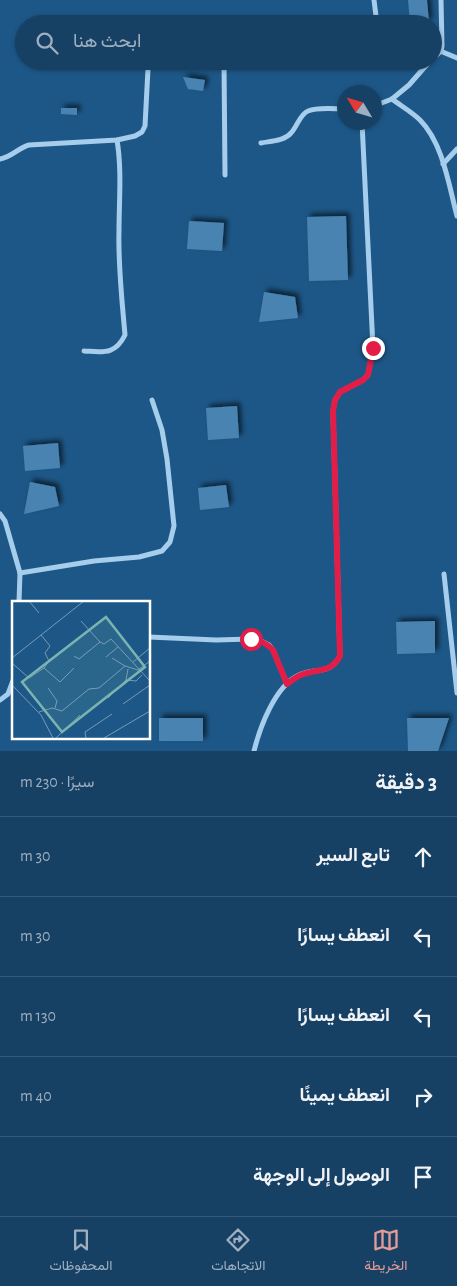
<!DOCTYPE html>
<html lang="ar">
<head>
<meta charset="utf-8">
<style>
	body { margin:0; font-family:"Alegreya Sans",Vazirmatn,sans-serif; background:#234c6e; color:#f1f3f6; direction:rtl }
	.compass { position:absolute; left:337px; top:85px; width:45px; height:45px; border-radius:50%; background:#164165; box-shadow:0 1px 4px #0004; rotate:308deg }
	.stop { position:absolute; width:15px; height:15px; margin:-11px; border:4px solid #e11d48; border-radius:50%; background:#fff }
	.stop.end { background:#e11d48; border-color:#fff; box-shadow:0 1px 5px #0008 }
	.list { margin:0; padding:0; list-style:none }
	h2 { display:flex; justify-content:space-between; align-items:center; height:65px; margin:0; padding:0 20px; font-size:21px }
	h2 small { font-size:16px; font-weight:400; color:#9eafbf }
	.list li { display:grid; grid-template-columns:32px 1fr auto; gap:15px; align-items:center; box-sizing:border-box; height:80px; padding:0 20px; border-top:1px solid #355a79 }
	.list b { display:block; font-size:19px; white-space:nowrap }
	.list em { font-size:16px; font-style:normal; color:#9eafbf }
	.icon { flex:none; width:28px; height:28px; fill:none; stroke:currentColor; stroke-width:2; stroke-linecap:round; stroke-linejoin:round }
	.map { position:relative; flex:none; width:457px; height:751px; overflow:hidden; direction:ltr }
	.search { position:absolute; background:#164165; box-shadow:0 1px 4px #0004; left:15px; right:15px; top:15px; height:55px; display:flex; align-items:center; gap:12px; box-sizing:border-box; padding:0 18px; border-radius:28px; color:#9eafbf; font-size:19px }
	.sheet { height:465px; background:#164165 }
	nav { display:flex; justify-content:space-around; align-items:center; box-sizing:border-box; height:70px; border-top:1px solid #355a79; background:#164165; font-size:14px; color:#9eafbf }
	nav a { display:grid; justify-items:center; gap:2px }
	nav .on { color:#e69b98 }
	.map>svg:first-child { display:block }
	.building { fill:#4a83b2; filter:url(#shadow) }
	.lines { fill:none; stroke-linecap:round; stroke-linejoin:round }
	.minor { stroke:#a6cdeb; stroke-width:5 }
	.route { stroke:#e11d48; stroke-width:6 }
	.inset-road { fill:none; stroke:#779ab7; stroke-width:1 }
	.view { fill:#7bb4af; fill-opacity:0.15; stroke:#7bb4af; stroke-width:2.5 }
	.inset-edge { fill:none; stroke:#fff; stroke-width:2.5 }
</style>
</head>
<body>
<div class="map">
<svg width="457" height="751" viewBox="0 0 457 751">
	<defs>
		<filter id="shadow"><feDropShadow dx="3.5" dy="-3.5" stdDeviation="2.5" flood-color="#0009"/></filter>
	</defs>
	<rect width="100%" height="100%" fill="#1d5787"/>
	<g class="building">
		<polygon points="408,0 427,0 429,22 410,23"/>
		<polygon points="183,77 205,80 203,91 188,89"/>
		<polygon points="61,108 77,108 77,115 61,114"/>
		<polygon points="346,216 348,280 309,281 307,217"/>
		<polygon points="189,221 224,223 222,251 187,249"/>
		<polygon points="264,292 295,297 298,318 259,322"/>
		<polygon points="237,406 239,438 208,440 206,408"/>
		<polygon points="58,443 60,468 25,471 23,446"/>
		<polygon points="30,482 55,487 59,506 24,514"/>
		<polygon points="226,485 229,507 200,510 198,488"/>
		<polygon points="435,621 435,653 397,654 396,622"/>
		<rect x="159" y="718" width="44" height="23"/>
		<polygon points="407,718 449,718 438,751 408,751"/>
	</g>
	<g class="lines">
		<g class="minor">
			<polyline points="374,0 377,24"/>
			<polyline points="433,48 457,58"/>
			<polyline points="433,58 441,51 442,46 441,0"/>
			<polyline points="224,62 225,175"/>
			<path d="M392 99C401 106 412 112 420 120 443 143 449 186 457 216"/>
			<polyline points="374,106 392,99 409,85 430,61"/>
			<path d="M261 143C271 141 284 141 291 133 297 127 300 114 308 111 318 107 334 109 344 109"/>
			<path d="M0 159C12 157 18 148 29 145L117 140 135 136 142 132 145 126 148 69 150 65 154 62 274 61"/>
			<polyline points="443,164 457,149"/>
			<path d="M84 351C104 352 115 355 125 335 122 300 118 266 119 231 119 201 122 170 117 140"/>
			<polyline points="0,514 5,521 20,573 19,602"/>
			<polyline points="20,573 94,561 139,557 162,551 170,542 174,526 167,459 162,430 152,400"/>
			<polyline points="444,574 457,693"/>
			<polyline points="149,637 216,640 251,639 263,642 269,645 273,650 287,684"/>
			<polyline points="0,700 8,694 14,678"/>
			<path d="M254 751C260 727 275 686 299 675 317 667 329 676 340 656L333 411 335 400 340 392 363 380 368 375 373 348 362 122"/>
		</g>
	</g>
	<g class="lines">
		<path class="route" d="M251 639C260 641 267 643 273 650L287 684C291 681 296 677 301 675 318 668 330 674 340 656L333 411 335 400 340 392 363 380 368 375 373 348"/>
	</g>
	<g transform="translate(12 601)">
		<rect width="138" height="138" fill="#1d5787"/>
		<path class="inset-road" d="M17 0 27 12M69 20 88 41M62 55 67 58 88 41 92 43 99 38 138 80M94 56 106 46M0 57 72 0M100 57 113 65M121 61 138 47M0 62 17 77 32 67 37 60 33 52 38 45 29 34M32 67 48 81 62 67M114 79 124 80 130 74M0 84 29 114 41 137M36 87 45 100 43 107M96 97 114 79 116 68M111 103 138 84M27 111 40 107 50 110 77 88 87 87 113 65 126 69 138 60M44 137 68 114M74 137 73 131 100 113M92 137 138 110"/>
		<path class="view" d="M94 16 133 66 50 131 10 81Z"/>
		<rect width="138" height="138" class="inset-edge"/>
	</g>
</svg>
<svg class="compass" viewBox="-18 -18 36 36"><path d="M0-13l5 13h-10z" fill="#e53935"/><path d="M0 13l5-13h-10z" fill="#9eafbf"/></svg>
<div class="stop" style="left:251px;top:639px"></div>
<div class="stop end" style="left:373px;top:348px"></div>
<div class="search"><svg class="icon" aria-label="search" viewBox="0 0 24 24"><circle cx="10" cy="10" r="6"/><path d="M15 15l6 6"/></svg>ابحث هنا</div>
</div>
<section class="sheet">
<h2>3 دقيقة<small>سيرًا · 230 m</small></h2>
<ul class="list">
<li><svg class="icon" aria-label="ahead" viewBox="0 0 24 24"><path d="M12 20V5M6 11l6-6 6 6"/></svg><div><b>تابع السير</b></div><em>30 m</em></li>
<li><svg class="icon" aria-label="left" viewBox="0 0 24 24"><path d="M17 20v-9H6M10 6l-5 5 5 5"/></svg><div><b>انعطف يسارًا</b></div><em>30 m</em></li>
<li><svg class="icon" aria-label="left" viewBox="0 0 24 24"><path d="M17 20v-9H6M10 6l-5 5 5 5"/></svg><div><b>انعطف يسارًا</b></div><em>130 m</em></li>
<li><svg class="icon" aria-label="right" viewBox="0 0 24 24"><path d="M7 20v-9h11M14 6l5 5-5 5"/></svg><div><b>انعطف يمينًا</b></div><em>40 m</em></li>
<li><svg class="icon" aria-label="arrive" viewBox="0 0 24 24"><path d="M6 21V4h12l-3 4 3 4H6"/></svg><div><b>الوصول إلى الوجهة</b></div></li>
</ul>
</section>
<nav>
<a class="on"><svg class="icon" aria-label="map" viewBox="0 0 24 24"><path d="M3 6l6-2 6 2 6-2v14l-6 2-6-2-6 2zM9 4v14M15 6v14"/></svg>الخريطة</a>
<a><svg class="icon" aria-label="directions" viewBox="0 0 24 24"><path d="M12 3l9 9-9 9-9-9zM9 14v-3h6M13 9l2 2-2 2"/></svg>الاتجاهات</a>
<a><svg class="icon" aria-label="saved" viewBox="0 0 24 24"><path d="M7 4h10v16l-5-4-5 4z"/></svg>المحفوظات</a>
</nav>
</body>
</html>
